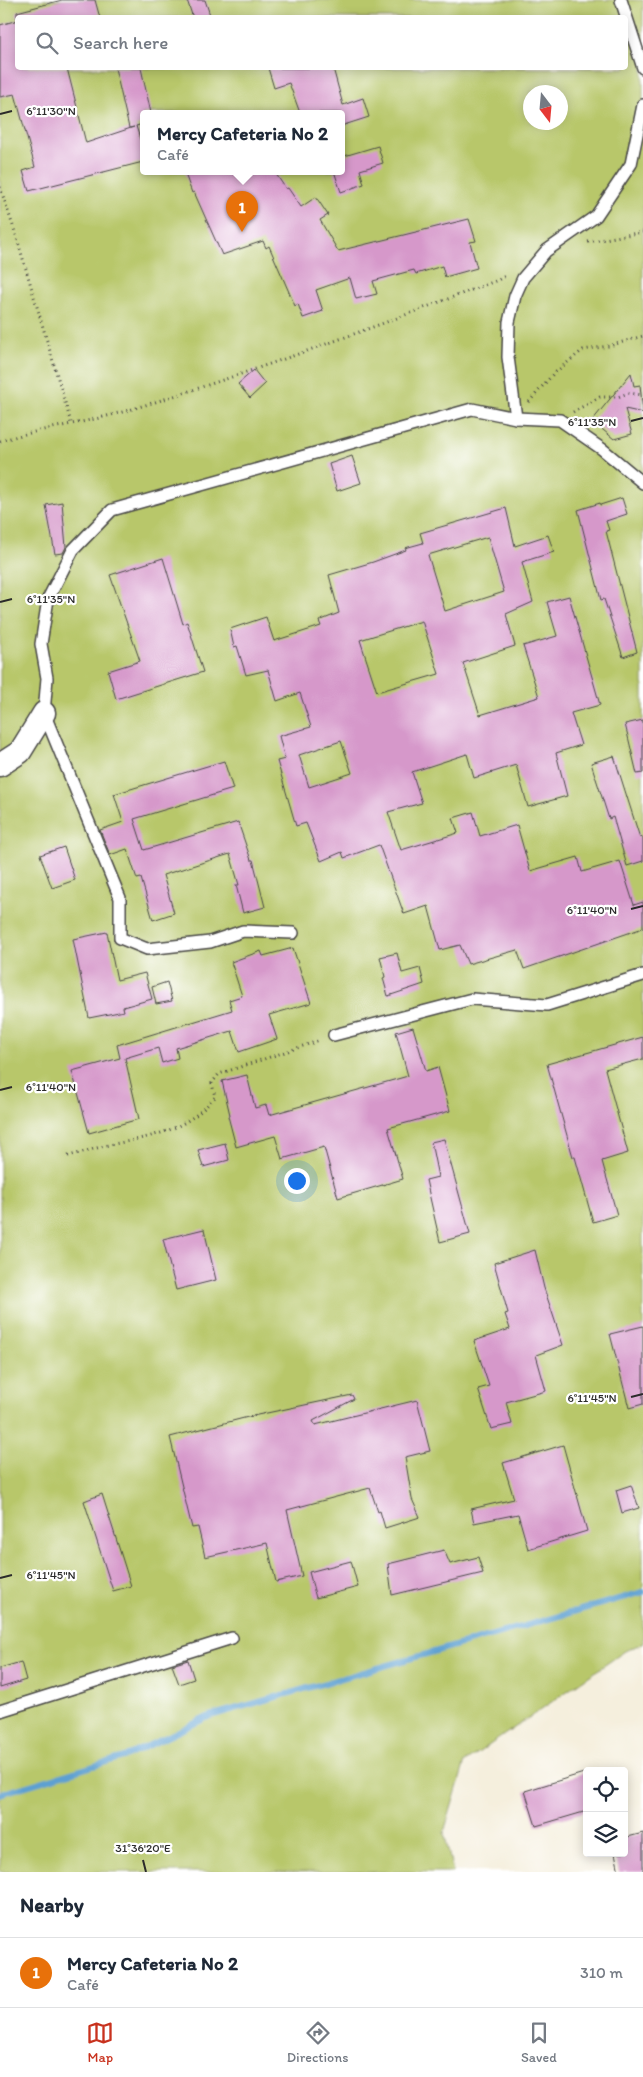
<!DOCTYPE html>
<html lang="en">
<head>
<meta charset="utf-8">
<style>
	body { margin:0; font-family:Itim,sans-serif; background:#f2f2f3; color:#1f2937 }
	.controls { position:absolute; right:15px; bottom:15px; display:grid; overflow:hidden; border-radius:5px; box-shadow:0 2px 12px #0003 }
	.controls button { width:45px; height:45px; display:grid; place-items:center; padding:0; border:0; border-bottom:1px solid #e0e1e3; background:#fff; color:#1f2937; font:25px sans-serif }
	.compass { position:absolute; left:523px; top:85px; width:45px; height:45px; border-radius:50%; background:#fff; box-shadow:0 2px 12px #0003; rotate:164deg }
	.you { position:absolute; left:296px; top:1180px; width:18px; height:18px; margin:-12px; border:4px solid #fff; border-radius:50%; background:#1a73e8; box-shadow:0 0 0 8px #1a73e833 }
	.badge { display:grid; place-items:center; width:32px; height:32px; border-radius:50%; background:#c8321e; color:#fff; font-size:16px; font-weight:700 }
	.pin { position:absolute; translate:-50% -41px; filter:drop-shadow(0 1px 2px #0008) }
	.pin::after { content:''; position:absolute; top:26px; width:18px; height:15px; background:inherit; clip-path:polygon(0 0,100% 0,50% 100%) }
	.popup { position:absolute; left:140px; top:110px; width:205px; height:65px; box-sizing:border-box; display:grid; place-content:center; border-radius:5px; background:#fff; filter:drop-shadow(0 1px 4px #0005); font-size:16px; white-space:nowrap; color:#747a83 }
	.popup b { font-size:19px; color:#1f2937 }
	.popup::after { content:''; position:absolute; left:50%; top:100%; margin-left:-10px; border:10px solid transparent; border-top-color:#fff }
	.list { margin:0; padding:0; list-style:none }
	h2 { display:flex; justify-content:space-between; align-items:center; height:65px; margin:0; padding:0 20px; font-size:21px }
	h2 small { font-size:16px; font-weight:400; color:#747a83 }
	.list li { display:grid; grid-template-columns:32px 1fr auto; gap:15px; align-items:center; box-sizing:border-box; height:70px; padding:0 20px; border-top:1px solid #e0e1e3 }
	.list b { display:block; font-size:19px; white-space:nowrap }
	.list p { margin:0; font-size:16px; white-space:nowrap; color:#747a83 }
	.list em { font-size:16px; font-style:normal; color:#747a83 }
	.icon { flex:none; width:28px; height:28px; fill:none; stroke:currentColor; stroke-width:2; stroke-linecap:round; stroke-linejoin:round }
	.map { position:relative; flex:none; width:643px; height:1872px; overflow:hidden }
	.search { position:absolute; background:#fff; box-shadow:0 2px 12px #0003; left:15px; right:15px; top:15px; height:55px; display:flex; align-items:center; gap:12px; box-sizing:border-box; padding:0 18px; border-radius:5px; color:#747a83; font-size:19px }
	.sheet { height:135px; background:#fff }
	nav { display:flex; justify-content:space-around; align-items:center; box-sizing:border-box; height:70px; border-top:1px solid #e0e1e3; background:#fff; font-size:14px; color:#747a83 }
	nav a { display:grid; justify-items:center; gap:2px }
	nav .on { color:#c8321e }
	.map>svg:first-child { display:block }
	.green { fill:#b8c76a; stroke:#72794a; fill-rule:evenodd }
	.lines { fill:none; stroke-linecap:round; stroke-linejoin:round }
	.stream { stroke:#5da0d1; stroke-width:6 }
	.building { fill:#d698ca; fill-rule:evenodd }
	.lane-casing { stroke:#494846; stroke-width:14 }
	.street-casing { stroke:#494846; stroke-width:25 }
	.path { stroke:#494846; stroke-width:3; stroke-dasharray:1 4; stroke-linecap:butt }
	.lane { stroke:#fff; stroke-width:11 }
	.street { stroke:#fff; stroke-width:22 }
	.ticks { fill:none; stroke:#2b2b2b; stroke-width:2 }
	.ticks-label { font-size:12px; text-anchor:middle; fill:#2b2b2b; stroke:#fff; stroke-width:4.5; stroke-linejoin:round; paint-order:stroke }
</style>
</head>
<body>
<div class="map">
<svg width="643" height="1872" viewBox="0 0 643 1872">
	<rect width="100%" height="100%" fill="#fff"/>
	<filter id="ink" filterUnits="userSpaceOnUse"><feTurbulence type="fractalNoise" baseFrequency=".02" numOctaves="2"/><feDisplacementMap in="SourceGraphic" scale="10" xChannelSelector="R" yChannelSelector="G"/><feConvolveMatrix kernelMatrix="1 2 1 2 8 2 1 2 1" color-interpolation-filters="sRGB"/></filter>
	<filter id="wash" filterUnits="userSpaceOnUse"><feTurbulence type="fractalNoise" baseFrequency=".0096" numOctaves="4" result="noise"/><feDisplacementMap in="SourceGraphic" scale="20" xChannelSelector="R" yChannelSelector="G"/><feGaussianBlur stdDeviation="1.12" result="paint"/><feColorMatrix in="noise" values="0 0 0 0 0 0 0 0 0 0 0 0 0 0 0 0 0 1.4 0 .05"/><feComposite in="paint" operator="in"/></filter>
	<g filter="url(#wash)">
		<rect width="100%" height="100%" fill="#f5efdd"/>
		<path class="green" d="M0 0H643V1643L625 1651 465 1762 444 1832 453 1872H0ZM18 18H626V68H18ZM530 92H560V122H530ZM143 113H341V171H143Z"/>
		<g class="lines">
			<polyline class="stream" points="0,1794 127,1756 210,1716 643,1592"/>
		</g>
		<g id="blocks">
			<g class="building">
				<polygon points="62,0 95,0 100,18 17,18 17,12"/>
				<polygon points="187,0 205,0 211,18 193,18"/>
				<polygon points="18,20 18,68 67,68 86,143 134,127 129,128 115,68 141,68 151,113 143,113 143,124 136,126 143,148 143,162 29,191 23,171 35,167 15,94 0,97 0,25"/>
				<polygon points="268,68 333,68 343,105 363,98 369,117 341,126 341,113 300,113 289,83 274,88"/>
				<polygon points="378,146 383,163 360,170 364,184 341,192 334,171 341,171 341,157"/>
				<polygon points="184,171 274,171 286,189 288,188 301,207 316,197 328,215 320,220 338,251 469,219 476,241 470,242 477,268 445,277 442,266 416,274 414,270 373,281 377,294 356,299 350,278 316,290 323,311 303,318 298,304 295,306 269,246 266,248 263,241 222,255 194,192 192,193"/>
				<polygon points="254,370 265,384 250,398 238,384"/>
				<polygon points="631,373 634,386 640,385 643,413 625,409 632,434 614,439 592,421"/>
				<polygon points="352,456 361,483 337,491 329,464"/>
				<polygon points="622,498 627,514 606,521 609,530 606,531 637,652 623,657 604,599 601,600 578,510 600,503 600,505"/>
				<polygon points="62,502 66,547 63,553 55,554 46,505"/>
				<path d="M506 508 515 546 548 535 554 552 522 562 533 602 506 614 515 646 463 663 480 715 539 697 523 646 557 636 547 602 569 596 600 705 571 713 581 745 556 753 567 796 528 807 516 765 474 778 467 754 412 772 422 803 388 812 401 850 458 833 453 818 473 812 480 836 517 825 530 871 578 857 582 872 620 861 634 905 643 902V928L524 969 517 950 468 964 460 945 440 950 428 906 404 914 379 845 344 858 342 852 321 861 306 823 296 826 277 761 285 759 279 736 311 727 300 693 277 701 268 670 246 675 237 646 234 647 230 629 266 617 274 641 321 626 319 621 339 613 329 575 373 562 406 550 405 548 423 543 420 533ZM488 537 504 592 445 611 428 555ZM422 621 439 674 377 692 360 640ZM341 741 352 773 309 787 299 755Z"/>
				<polygon points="163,558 183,624 187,622 203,672 116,699 108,671 140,661 110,575"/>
				<polygon points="643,720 643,773 637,774 625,724"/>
				<polygon points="614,756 640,838 643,837 643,861 627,866 613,817 609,819 591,763"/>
				<polygon points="224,761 233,789 134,819 144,850 238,822 251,860 253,860 265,907 243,913 236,885 239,885 230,854 163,875 174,913 153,920 141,878 137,879 127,849 110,855 100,830 123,822 114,794"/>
				<polygon points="64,847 75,880 52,888 40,855"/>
				<polygon points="107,932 117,980 145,973 152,999 123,1007 124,1011 89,1018 73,939"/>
				<polygon points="293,948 311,1003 269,1015 277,1039 239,1052 232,1031 176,1048 178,1058 162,1063 158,1048 125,1058 139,1119 89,1133 72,1071 120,1058 117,1045 232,1010 229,1000 242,996 231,962 261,951 263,956"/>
				<polygon points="397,953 402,973 420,968 424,984 388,996 383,978 385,977 380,957"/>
				<polygon points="167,982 172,1001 156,1004 152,987"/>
				<polygon points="413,1027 426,1071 438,1067 450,1111 388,1128 403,1179 338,1198 324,1147 282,1159 275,1136 236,1147 228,1116 230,1115 222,1081 247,1075 255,1108 266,1105 269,1115 408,1076 396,1032"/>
				<polygon points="643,1037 643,1059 605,1069 628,1153 602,1161 617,1215 593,1222 575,1157 573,1157 547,1064"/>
				<polygon points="444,1139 470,1234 440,1242 426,1180 438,1177 431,1142"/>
				<polygon points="225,1143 229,1160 203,1167 198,1150"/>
				<polygon points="204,1229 216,1280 176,1290 163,1239"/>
				<polygon points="535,1250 544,1288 563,1345 536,1355 546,1391 506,1402 512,1424 491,1429 478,1389 489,1386 474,1341 510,1329 505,1314 508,1313 494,1263"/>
				<polygon points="643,1326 643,1404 629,1408 610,1334"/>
				<polygon points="352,1395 354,1399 313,1421 315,1425 417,1400 430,1451 405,1457 412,1499 420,1517 385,1528 380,1511 378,1512 370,1488 287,1510 302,1576 276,1582 267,1543 205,1557 198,1527 192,1528 170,1437 248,1417"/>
				<polygon points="563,1445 587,1531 528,1549 518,1514 474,1523 471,1509 514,1499 503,1463"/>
				<polygon points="631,1485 639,1508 622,1513 616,1490"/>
				<polygon points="102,1494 131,1586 113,1591 84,1501"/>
				<polygon points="444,1550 450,1564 478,1557 483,1573 392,1595 388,1564"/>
				<polygon points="351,1561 358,1587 316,1598 309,1572"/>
				<polygon points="188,1660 194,1679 179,1684 172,1665"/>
				<polygon points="21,1662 26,1680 0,1688 0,1668"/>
				<polygon points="587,1772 587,1811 536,1826 525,1791"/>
				<polygon points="643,1833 643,1872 619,1872 615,1853 624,1853 624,1838"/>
			</g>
		</g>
	</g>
	<g filter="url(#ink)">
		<use href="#blocks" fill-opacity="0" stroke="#494846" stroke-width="1"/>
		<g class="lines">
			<g class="lane-casing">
				<g id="lane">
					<polyline points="621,0 643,68"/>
					<polyline points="516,418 508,357 509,322 515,296 523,278 546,251 596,216 631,164 643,105"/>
					<polyline points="293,933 243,931 210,942 147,949 120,938 120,898 44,713 47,678 41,644 48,599 73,550 112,510 472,409 516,418 560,420 602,449 643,483"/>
					<polyline points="334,1035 472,999 547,1005 643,975"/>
					<polyline points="0,1711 232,1638"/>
				</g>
			</g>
			<g class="street-casing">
				<polyline id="street" points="0,765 20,752 44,713"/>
			</g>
			<g class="path">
				<polyline points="0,187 16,235 71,423"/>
				<polyline points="588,242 643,232"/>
				<polyline points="529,402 553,374 583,350 609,346 643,336"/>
				<polyline points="573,412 600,397 618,397 628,393 643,395"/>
				<path d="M0 441C42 428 87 423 129 410 254 372 377 326 498 280L507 275"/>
				<path d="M68 1156C81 1153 95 1148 109 1145 150 1137 185 1132 215 1097L212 1083 219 1074 321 1040"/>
			</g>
			<use href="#lane" class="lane"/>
			<use href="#street" class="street"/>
		</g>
	</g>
	<path class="ticks" d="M0 114 12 111M631 421 643 418M0 602 12 599M631 909 643 906M0 1090 12 1087M631 1397 643 1394M0 1578 12 1575M143 1860 146 1872"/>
	<g class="ticks-label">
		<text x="51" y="115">6°11'30"N</text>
		<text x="592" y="426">6°11'35"N</text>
		<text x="51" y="603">6°11'35"N</text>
		<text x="592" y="914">6°11'40"N</text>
		<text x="51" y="1091">6°11'40"N</text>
		<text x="592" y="1402">6°11'45"N</text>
		<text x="51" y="1579">6°11'45"N</text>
		<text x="143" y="1852">31°36'20"E</text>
	</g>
</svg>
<div class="controls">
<button><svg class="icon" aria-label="locate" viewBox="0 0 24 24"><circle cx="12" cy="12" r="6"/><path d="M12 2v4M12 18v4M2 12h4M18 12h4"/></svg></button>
<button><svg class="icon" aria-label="layers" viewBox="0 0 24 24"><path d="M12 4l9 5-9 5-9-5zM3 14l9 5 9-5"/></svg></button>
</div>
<svg class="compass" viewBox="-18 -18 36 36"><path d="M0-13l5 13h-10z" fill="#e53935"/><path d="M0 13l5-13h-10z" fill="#747a83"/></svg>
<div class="you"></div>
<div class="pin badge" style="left:242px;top:232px;background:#e8710a">1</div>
<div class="popup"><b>Mercy Cafeteria No 2</b>Café</div>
<div class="search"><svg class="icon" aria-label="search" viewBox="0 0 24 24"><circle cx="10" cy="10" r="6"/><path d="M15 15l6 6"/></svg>Search here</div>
</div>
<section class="sheet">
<h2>Nearby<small></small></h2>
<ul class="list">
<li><span class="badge" style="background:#e8710a">1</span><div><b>Mercy Cafeteria No 2</b><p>Café</p></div><em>310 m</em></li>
</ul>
</section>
<nav>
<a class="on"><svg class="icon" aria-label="map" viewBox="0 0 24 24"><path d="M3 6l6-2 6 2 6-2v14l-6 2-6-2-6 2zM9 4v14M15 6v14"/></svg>Map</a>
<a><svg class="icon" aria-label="directions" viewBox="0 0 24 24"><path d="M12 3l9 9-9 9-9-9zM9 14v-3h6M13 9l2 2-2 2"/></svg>Directions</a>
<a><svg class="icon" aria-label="saved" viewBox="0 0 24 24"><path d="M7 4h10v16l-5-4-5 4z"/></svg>Saved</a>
</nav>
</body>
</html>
